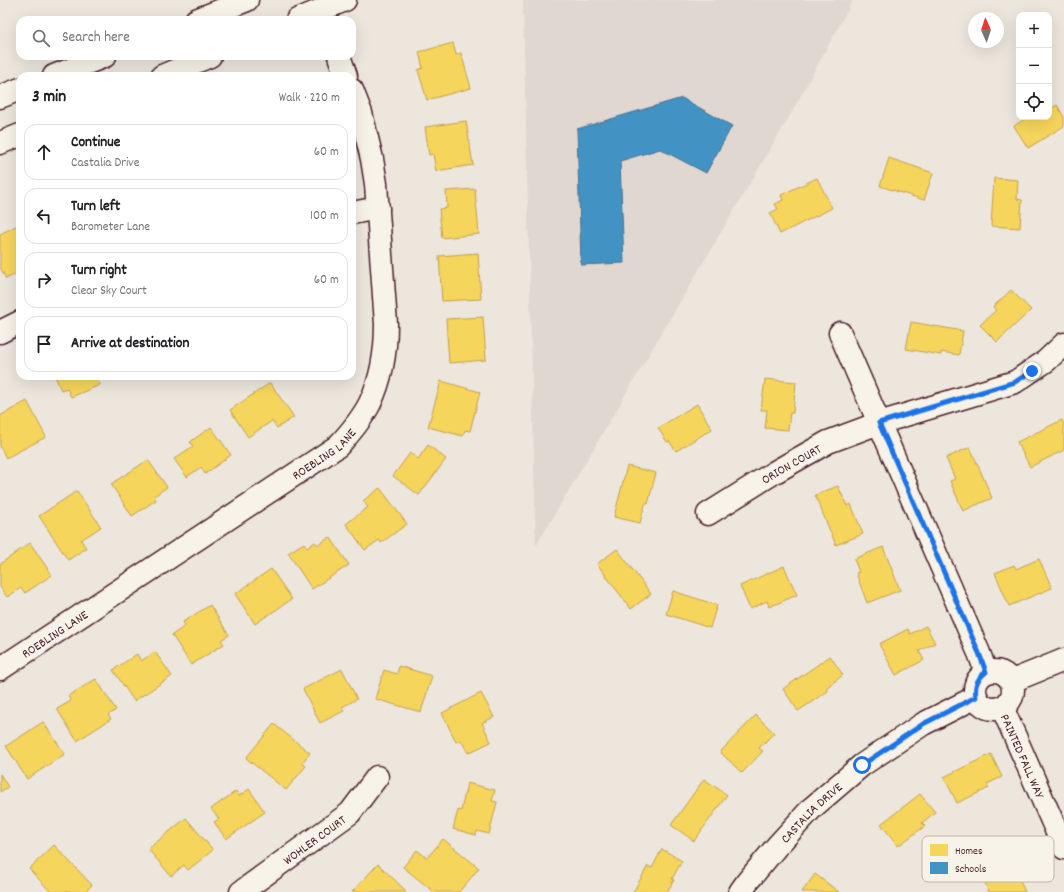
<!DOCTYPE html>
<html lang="en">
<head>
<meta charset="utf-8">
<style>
	body { margin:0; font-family:Dekko,sans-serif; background:#f2f2f2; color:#202124 }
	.controls { position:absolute; right:12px; top:12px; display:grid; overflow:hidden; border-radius:8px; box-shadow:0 4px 16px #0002 }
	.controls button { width:36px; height:36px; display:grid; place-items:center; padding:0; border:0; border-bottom:1px solid #e0e0e0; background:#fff; color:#202124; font:20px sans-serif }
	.compass { position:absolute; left:968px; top:12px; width:36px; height:36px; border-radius:50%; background:#fff; box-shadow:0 4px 16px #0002; rotate:357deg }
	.stop { position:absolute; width:12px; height:12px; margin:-9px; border:3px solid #1a73e8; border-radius:50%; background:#fff }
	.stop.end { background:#1a73e8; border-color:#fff; box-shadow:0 1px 4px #0008 }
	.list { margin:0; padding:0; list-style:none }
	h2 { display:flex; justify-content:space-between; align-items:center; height:52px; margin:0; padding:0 16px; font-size:17px }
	h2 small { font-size:13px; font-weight:400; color:#757577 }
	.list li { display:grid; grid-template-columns:26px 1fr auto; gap:12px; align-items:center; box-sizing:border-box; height:56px; margin:0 8px 8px; padding:0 8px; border:1px solid #e0e0e0; border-radius:12px }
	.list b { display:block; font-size:15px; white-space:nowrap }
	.list p { margin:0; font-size:13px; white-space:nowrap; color:#757577 }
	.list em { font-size:13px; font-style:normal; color:#757577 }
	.icon { flex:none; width:22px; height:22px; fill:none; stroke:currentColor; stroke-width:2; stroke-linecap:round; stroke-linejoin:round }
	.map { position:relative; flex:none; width:1064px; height:892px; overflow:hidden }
	.search { position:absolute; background:#fff; box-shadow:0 4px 16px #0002; left:16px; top:16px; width:340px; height:44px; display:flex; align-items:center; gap:10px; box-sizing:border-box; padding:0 14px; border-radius:12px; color:#757577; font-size:15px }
	.panel { position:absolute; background:#fff; box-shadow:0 4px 16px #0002; left:16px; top:72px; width:340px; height:308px; border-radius:12px }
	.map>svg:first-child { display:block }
	.built { fill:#e0d7d0 }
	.homes { fill:#f6d55c; stroke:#c29e4d }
	.schools { fill:#4393c3; stroke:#457095 }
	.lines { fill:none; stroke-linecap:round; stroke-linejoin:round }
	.minor-casing { stroke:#4a1f2b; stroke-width:25 }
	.major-casing { stroke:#4a1f2b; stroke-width:25 }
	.minor { stroke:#f7f3e8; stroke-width:22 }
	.major { stroke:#f7f3e8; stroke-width:22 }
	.route { stroke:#1a73e8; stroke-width:5 }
	.labels { text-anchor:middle; stroke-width:4; stroke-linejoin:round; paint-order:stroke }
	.street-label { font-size:13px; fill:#4a1f2b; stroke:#f7f3e8 }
	.key { fill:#f7f3e8; stroke:#c3b3af; stroke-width:1 }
	.key-label { font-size:11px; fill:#4a1f2b }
</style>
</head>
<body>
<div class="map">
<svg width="1064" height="892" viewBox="0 0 1064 892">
	<rect width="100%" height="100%" fill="#ece6dd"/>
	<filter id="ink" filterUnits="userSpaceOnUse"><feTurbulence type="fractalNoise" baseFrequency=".025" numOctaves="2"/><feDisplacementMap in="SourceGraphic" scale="8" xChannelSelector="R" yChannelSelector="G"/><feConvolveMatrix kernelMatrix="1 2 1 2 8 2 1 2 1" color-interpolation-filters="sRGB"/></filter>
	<g filter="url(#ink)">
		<polygon class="built" points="523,0 853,0 789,117 536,546"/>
		<g class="homes">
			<polygon points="453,43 456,55 461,53 471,88 427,100 418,70 423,68 419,52"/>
			<polygon points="1057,105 1064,117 1064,126 1028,148 1014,126 1028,117 1049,117 1049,110"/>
			<polygon points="466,121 473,165 436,171 433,154 429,155 425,127"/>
			<polygon points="889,158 933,173 924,200 880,186"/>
			<polygon points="817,178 832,208 780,234 770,213 778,209 775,204 783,200 781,195"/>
			<polygon points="994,178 1018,180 1017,199 1022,200 1020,228 991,226"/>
			<polygon points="475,189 479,234 442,238 439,209 447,208 446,191"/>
			<polygon points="20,224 20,272 6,279 0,267 0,234"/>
			<polygon points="478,253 481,299 442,301 439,256"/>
			<polygon points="1011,290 1031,310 997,342 980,325 996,310 993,307"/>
			<polygon points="483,317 486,360 449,363 446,319"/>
			<polygon points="911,322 963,331 959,355 941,352 941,355 906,349"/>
			<polygon points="55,376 103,376 97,378 100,385 71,397 67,388 61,390"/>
			<polygon points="765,379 796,382 793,413 790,413 788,430 765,428 767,410 761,410"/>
			<polygon points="441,381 480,392 470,431 465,430 463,436 428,427"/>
			<polygon points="270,383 294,417 277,428 272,421 248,437 230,410"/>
			<polygon points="27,401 46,437 6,458 0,446 0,416"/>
			<polygon points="697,404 712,429 676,451 669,441 667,442 658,428"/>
			<polygon points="1062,420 1064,425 1064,450 1030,467 1017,442"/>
			<polygon points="211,427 231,455 205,474 201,467 187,477 174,459 193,446 190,442"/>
			<polygon points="428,445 446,459 419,495 393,476 410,453 418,459"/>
			<polygon points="970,447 992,498 963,511 950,481 955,479 946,458"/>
			<polygon points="148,460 167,487 154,496 156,500 132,516 111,484"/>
			<polygon points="627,466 656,473 648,504 645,504 640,523 614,517"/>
			<polygon points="838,486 847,506 851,504 863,534 836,545 815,495"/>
			<polygon points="380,488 407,524 381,543 379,540 365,550 346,524 368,507 363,501"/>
			<polygon points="77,491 101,527 81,540 86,548 68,560 39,516"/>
			<polygon points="330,537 349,565 312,589 288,553 304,543 307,548 315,542 318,545"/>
			<polygon points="30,543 52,575 25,593 21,588 7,597 0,587 0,564"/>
			<polygon points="883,547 900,590 867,603 856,573 859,572 854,559"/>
			<polygon points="617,549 651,594 631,609 597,564"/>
			<polygon points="1039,559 1052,588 1009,606 995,573 1014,565 1016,569"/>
			<polygon points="784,566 797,595 769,607 767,601 750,609 740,586"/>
			<polygon points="271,569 292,599 255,624 235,594"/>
			<polygon points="673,591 717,605 710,628 666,614"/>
			<polygon points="210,605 229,635 221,640 224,644 191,665 172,635 185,626 183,622"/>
			<polygon points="926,626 935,643 919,651 924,660 896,675 879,644 908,629 910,634"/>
			<polygon points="155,652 172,676 134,701 113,670 137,654 141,661"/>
			<polygon points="830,656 843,675 826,688 828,691 798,711 783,689"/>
			<polygon points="399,666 432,676 421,712 375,699 384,670 397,674"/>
			<polygon points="342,669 357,699 342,707 344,711 320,723 303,689"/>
			<polygon points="96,679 116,710 108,715 111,719 77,741 57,709 71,701 68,696"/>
			<polygon points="481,693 494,717 482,723 491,742 468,753 461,740 456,742 442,713"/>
			<polygon points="756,715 774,733 759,748 763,751 742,773 720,752"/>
			<polygon points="43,722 65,754 27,779 6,746"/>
			<polygon points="274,724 310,753 302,763 306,766 286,790 246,758"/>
			<polygon points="991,754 1002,777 987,784 989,788 957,803 944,777"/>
			<polygon points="0,774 8,787 0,792"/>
			<polygon points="704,779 727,795 694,841 671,825"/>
			<polygon points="467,783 495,790 492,801 497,802 489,834 477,831 476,835 453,829 458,810 461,811"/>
			<polygon points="249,789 265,812 226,839 214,822 219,819 211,809 236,791 239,796"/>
			<polygon points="920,794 935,812 922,823 925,826 898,846 881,824"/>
			<polygon points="186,818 213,850 188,870 184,865 171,876 148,849"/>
			<polygon points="443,839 479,868 459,892 434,892 403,867 417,850 427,858"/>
			<polygon points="54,845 92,885 85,892 51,892 29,869"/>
			<polygon points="662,849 682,861 672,879 674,880 667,892 633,892 648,866 652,868"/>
			<polygon points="1003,853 1011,870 1015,868 1025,892 989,892 977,864"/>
			<polygon points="378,864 406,891 405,892 352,892"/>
			<polygon points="815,874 839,892 802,892"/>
		</g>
		<polygon class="schools" points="682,98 732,126 706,173 660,149 620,161 624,263 581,265 577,129"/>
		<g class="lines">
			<g class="minor-casing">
				<g id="minor">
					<polyline points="339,56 346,76"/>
					<polyline points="352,213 378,208"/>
					<polyline points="0,332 20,322"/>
					<polyline points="840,333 979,653 986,672"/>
					<path id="s1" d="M708 514 775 472 828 442 879 423 1015 382 1046 361 1064 344"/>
					<path id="s2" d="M0 669 338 446C350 433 362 419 370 403 382 378 386 351 386 324L376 184 372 159 361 113 352 90"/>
					<circle cx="994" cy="690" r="19"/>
					<polyline points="1012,681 1064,660"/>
					<path id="s3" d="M1002 707 1064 848"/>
					<path id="s4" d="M241 892 350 813 377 777"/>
					<path id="s5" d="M740 892 747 882 777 846 812 808 862 765 923 724 976 697"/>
				</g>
			</g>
			<g class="major-casing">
				<g id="major">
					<polyline points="196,20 247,0"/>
					<polyline points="297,20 345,0"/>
					<polyline points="54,76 105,56"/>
					<polyline points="162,76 210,56"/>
					<polyline points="0,97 20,89"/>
					<polyline points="0,143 20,135"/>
				</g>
			</g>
			<use href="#minor" class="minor"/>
			<use href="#major" class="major"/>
		</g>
	</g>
	<g class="lines" filter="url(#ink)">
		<path class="route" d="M862 765 923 724 976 697C974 686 977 679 986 672L979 653 879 423 1015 382 1032 371"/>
	</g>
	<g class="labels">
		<g class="street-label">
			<text dy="5" stroke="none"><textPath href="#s2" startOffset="389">ROEBLING LANE</textPath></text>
			<text dy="5" stroke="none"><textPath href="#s1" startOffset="97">ORION COURT</textPath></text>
			<text dy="5" stroke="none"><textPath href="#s2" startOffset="65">ROEBLING LANE</textPath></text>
			<text dy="5" stroke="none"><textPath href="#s3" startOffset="53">PAINTED FALL WAY</textPath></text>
			<text dy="5" stroke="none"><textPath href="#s5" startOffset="107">CASTALIA DRIVE</textPath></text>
			<text dy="5" stroke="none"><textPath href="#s4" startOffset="90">WOHLER COURT</textPath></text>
		</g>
	</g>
	<rect x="922" y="836" width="132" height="46" rx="6" class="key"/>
	<rect x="930" y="844" width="18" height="12" fill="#f6d55c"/>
	<rect x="930" y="862" width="18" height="12" fill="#4393c3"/>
	<g class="key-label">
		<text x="955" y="854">Homes</text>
		<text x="955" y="872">Schools</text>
	</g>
</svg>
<div class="controls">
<button>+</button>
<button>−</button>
<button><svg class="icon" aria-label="locate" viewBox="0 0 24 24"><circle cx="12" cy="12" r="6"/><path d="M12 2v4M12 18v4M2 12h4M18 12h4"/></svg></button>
</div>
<svg class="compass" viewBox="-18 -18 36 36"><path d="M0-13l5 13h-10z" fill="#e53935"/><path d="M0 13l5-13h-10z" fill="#757577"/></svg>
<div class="stop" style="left:862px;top:765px"></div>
<div class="stop end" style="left:1032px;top:371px"></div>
<div class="search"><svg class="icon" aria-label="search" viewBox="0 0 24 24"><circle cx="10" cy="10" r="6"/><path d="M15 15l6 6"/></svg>Search here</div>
<section class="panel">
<h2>3 min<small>Walk · 220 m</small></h2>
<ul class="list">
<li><svg class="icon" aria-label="ahead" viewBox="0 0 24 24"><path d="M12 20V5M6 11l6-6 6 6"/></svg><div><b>Continue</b><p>Castalia Drive</p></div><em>60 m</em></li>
<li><svg class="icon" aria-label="left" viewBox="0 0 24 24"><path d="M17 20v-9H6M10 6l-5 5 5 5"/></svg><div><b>Turn left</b><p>Barometer Lane</p></div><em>100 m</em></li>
<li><svg class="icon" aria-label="right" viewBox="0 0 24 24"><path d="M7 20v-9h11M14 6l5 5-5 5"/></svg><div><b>Turn right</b><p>Clear Sky Court</p></div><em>60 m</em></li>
<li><svg class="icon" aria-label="arrive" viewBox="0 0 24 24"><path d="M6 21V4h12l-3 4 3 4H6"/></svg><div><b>Arrive at destination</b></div></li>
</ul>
</section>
</div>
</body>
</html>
